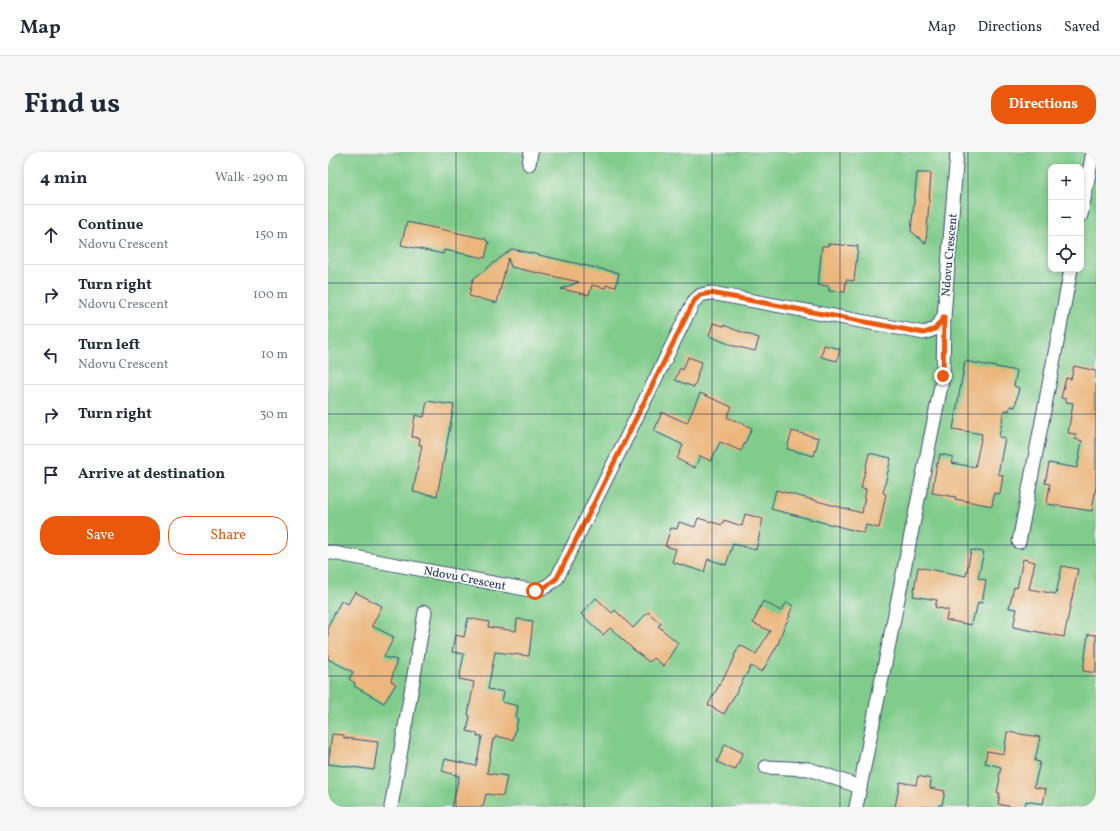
<!DOCTYPE html>
<html lang="en">
<head>
<meta charset="utf-8">
<style>
	body { margin:0; font-family:Vollkorn,serif; background:#f6f6f7; color:#1f2937 }
	.controls { position:absolute; right:12px; top:12px; display:grid; overflow:hidden; border-radius:8px; box-shadow:0 2px 6px #0003 }
	.controls button { width:36px; height:36px; display:grid; place-items:center; padding:0; border:0; border-bottom:1px solid #e0e1e3; background:#fff; color:#1f2937; font:20px sans-serif }
	.stop { position:absolute; width:12px; height:12px; margin:-9px; border:3px solid #ea580c; border-radius:50%; background:#fff }
	.stop.end { background:#ea580c; border-color:#fff; box-shadow:0 1px 4px #0008 }
	.list { margin:0; padding:0; list-style:none }
	h2 { display:flex; justify-content:space-between; align-items:center; height:52px; margin:0; padding:0 16px; font-size:17px }
	h2 small { font-size:13px; font-weight:400; color:#747a83 }
	.list li { display:grid; grid-template-columns:26px 1fr auto; gap:12px; align-items:center; box-sizing:border-box; height:60px; padding:0 16px; border-top:1px solid #e0e1e3 }
	.list b { display:block; font-size:15px; white-space:nowrap }
	.list p { margin:0; font-size:13px; white-space:nowrap; color:#747a83 }
	.list em { font-size:13px; font-style:normal; color:#747a83 }
	.actions { display:flex; gap:8px; padding:12px 16px }
	.actions a { flex:1; padding:9px 0; border:1px solid #ea580c; border-radius:16px; text-align:center; font-size:14px; color:#ea580c }
	.actions .main { background:#ea580c; color:#fff }
	.icon { flex:none; width:22px; height:22px; fill:none; stroke:currentColor; stroke-width:2; stroke-linecap:round; stroke-linejoin:round }
	.map { position:relative; flex:none; width:768px; height:655px; overflow:hidden; border-radius:16px }
	header { display:flex; align-items:center; gap:24px; box-sizing:border-box; height:56px; padding:0 20px; background:#fff; border-bottom:1px solid #e0e1e3 }
	header strong { font-size:19px }
	nav { display:flex; gap:22px; margin-inline-start:auto; font-size:14px }
	.intro { display:flex; align-items:center; justify-content:space-between; box-sizing:border-box; height:96px; padding:0 24px }
	h1 { margin:0; font-size:28px }
	.button { padding:10px 18px; border-radius:16px; background:#ea580c; color:#fff; font-size:14px; font-weight:700 }
	main { display:flex; gap:24px; padding:0 24px }
	aside { flex:1; background:#fff; border-radius:16px; box-shadow:0 2px 6px #0003 }
	.map>svg:first-child { display:block }
	.garden { fill:#80cc8b; stroke:#4e7e74; fill-rule:evenodd }
	.building { fill:#ecb67b }
	.lines { fill:none; stroke-linecap:round; stroke-linejoin:round }
	.street-casing { stroke:#3a4a6f; stroke-width:15 }
	.street { stroke:#fff; stroke-width:13 }
	.route { stroke:#ea580c; stroke-width:5 }
	.grid { fill:none; stroke:#1b2f5e; stroke-width:1; stroke-opacity:0.55 }
	.labels { text-anchor:middle; stroke-width:3.5; stroke-linejoin:round; paint-order:stroke }
	.street-label { font-size:12px; fill:#1b2f5e; stroke:#f6f6f2 }
</style>
</head>
<body>
<header>
<strong>Map</strong>
<nav><a>Map</a><a>Directions</a><a>Saved</a></nav>
</header>
<div class="intro"><h1>Find us</h1><a class="button">Directions</a></div>
<main>
<aside>
<h2>4 min<small>Walk · 290 m</small></h2>
<ul class="list">
<li><svg class="icon" aria-label="ahead" viewBox="0 0 24 24"><path d="M12 20V5M6 11l6-6 6 6"/></svg><div><b>Continue</b><p>Ndovu Crescent</p></div><em>150 m</em></li>
<li><svg class="icon" aria-label="right" viewBox="0 0 24 24"><path d="M7 20v-9h11M14 6l5 5-5 5"/></svg><div><b>Turn right</b><p>Ndovu Crescent</p></div><em>100 m</em></li>
<li><svg class="icon" aria-label="left" viewBox="0 0 24 24"><path d="M17 20v-9H6M10 6l-5 5 5 5"/></svg><div><b>Turn left</b><p>Ndovu Crescent</p></div><em>10 m</em></li>
<li><svg class="icon" aria-label="right" viewBox="0 0 24 24"><path d="M7 20v-9h11M14 6l5 5-5 5"/></svg><div><b>Turn right</b></div><em>30 m</em></li>
<li><svg class="icon" aria-label="arrive" viewBox="0 0 24 24"><path d="M6 21V4h12l-3 4 3 4H6"/></svg><div><b>Arrive at destination</b></div></li>
</ul>
<div class="actions"><a class="main">Save</a><a>Share</a></div>
</aside>
<div class="map">
<svg width="768" height="655" viewBox="0 0 768 655">
	<rect width="100%" height="100%" fill="#f6f6f2"/>
	<filter id="ink" filterUnits="userSpaceOnUse"><feTurbulence type="fractalNoise" baseFrequency=".025" numOctaves="2"/><feDisplacementMap in="SourceGraphic" scale="8" xChannelSelector="R" yChannelSelector="G"/><feConvolveMatrix kernelMatrix="1 2 1 2 8 2 1 2 1" color-interpolation-filters="sRGB"/></filter>
	<filter id="wash" filterUnits="userSpaceOnUse"><feTurbulence type="fractalNoise" baseFrequency=".012" numOctaves="4" result="noise"/><feDisplacementMap in="SourceGraphic" scale="16" xChannelSelector="R" yChannelSelector="G"/><feGaussianBlur stdDeviation="0.9" result="paint"/><feColorMatrix in="noise" values="0 0 0 0 0 0 0 0 0 0 0 0 0 0 0 0 0 1.4 0 .05"/><feComposite in="paint" operator="in"/></filter>
	<g filter="url(#wash)">
		<rect width="100%" height="100%" fill="#ede6cd"/>
		<path class="garden" d="M0 0H768V655H0ZM723 15H753V117H723Z"/>
		<g id="blocks">
			<g class="building">
				<polygon points="589,21 603,21 598,92 583,79"/>
				<polygon points="79,70 158,87 158,89 161,90 157,106 116,98 115,102 73,93"/>
				<polygon points="500,92 530,94 526,129 518,128 517,140 501,139 501,134 490,133 494,94 500,94"/>
				<polygon points="184,97 291,121 288,135 278,133 277,136 264,133 261,143 233,137 251,130 183,115 180,106 169,151 141,144 145,127"/>
				<polygon points="385,171 396,174 396,173 405,177 431,186 427,199 406,194 381,184"/>
				<polygon points="496,193 512,197 509,209 493,205"/>
				<polygon points="360,205 374,210 369,223 370,224 366,235 347,228 352,216 355,218"/>
				<polygon points="637,209 689,219 686,234 691,236 687,255 682,254 681,259 676,258 671,285 677,286 670,322 675,323 672,342 666,341 664,354 627,347 628,345 604,341 609,311 610,312 612,302 625,305 623,311 647,315 654,282 625,277"/>
				<polygon points="746,214 768,219 768,334 764,359 719,352 722,332 717,331 721,311 749,316 754,289 747,287 748,282 740,281 745,251 738,250 738,247 733,246 738,226 743,227"/>
				<polygon points="372,241 404,255 399,265 424,276 413,299 392,290 383,309 372,304 367,316 349,307 355,293 326,279 334,260 359,271"/>
				<polygon points="99,249 126,253 109,344 85,340 94,293 91,293 92,286 84,285 87,263 96,265"/>
				<polygon points="464,279 491,286 486,304 459,297"/>
				<polygon points="541,301 563,306 555,341 558,342 551,376 538,373 536,381 443,357 448,338 534,361 538,337 533,336"/>
				<polygon points="417,362 435,367 428,398 405,392 398,413 380,407 376,420 344,410 348,397 337,394 343,376 349,377 351,370 367,375 370,366 394,373 396,368 414,374"/>
				<polygon points="643,398 656,400 650,426 658,428 654,451 650,450 647,463 645,463 643,473 618,468 620,458 607,455 609,448 585,444 590,415 638,424"/>
				<polygon points="695,407 707,410 701,437 728,442 734,414 750,417 736,485 685,475 689,457 681,456 686,435 689,436"/>
				<polygon points="27,440 54,454 44,474 66,485 56,505 69,508 63,529 68,532 56,551 26,534 27,531 21,527 25,520 0,507 0,474 13,449 20,452"/>
				<polygon points="268,446 284,461 287,458 305,476 320,460 333,472 330,474 350,491 336,514 326,506 321,510 307,499 282,476 275,483 253,462"/>
				<polygon points="435,449 453,459 459,450 465,454 461,463 462,464 456,475 450,492 434,520 423,514 396,562 380,553 407,505 406,504 412,493 428,502 442,479 425,471"/>
				<polygon points="140,466 161,470 160,475 188,479 189,467 205,469 201,504 167,500 160,537 176,540 174,550 190,554 188,566 190,567 185,588 168,584 167,587 165,587 159,621 179,624 175,644 158,642 155,655 124,655 131,624 114,619 117,607 148,614 154,584 149,584 150,582 139,579 142,564 140,563 146,530 131,527 136,502 124,500 127,483 136,485"/>
				<polygon points="760,482 768,483 768,521 755,519"/>
				<polygon points="679,580 712,585 707,609 712,610 706,635 718,637 715,652 698,649 697,655 684,655 670,652 672,641 669,641 672,626 671,625 673,615 657,611 659,599 676,602"/>
				<polygon points="4,582 16,583 16,586 50,590 46,618 0,612"/>
				<polygon points="397,592 415,601 407,618 389,610"/>
				<polygon points="590,624 603,627 602,636 617,639 614,653 611,653 610,655 567,655 572,630 588,633"/>
			</g>
		</g>
	</g>
	<g filter="url(#ink)">
		<use href="#blocks" fill-opacity="0" stroke="#3a4a6f" stroke-width="1"/>
		<g class="lines">
			<g class="street-casing">
				<g id="street">
					<polyline points="201,12 203,0"/>
					<polyline points="753,63 765,0"/>
					<polyline points="691,390 743,117"/>
					<polyline points="0,400 207,439 219,434 229,426 366,149 373,143 383,141 596,181 607,177 616,165 629,0"/>
					<polyline points="438,615 481,617 532,635"/>
					<polyline points="63,655 97,460"/>
					<polyline points="528,655 615,224 616,165"/>
				</g>
			</g>
			<use href="#street" class="street"/>
		</g>
	</g>
	<g class="lines" filter="url(#ink)">
		<polyline class="route" points="207,439 219,434 229,426 366,149 372,143 383,141 596,181 607,177 616,165 615,224"/>
	</g>
	<path class="grid" d="M128 0V655M256 0V655M384 0V655M512 0V655M640 0V655M0 131H768M0 262H768M0 393H768M0 524H768"/>
	<g class="labels">
		<g class="street-label">
			<text transform="translate(621 103) rotate(-85)" y="4">Ndovu Crescent</text>
			<text transform="translate(137 426) rotate(11)" y="4">Ndovu Crescent</text>
		</g>
	</g>
</svg>
<div class="controls">
<button>+</button>
<button>−</button>
<button><svg class="icon" aria-label="locate" viewBox="0 0 24 24"><circle cx="12" cy="12" r="6"/><path d="M12 2v4M12 18v4M2 12h4M18 12h4"/></svg></button>
</div>
<div class="stop" style="left:207px;top:439px"></div>
<div class="stop end" style="left:615px;top:224px"></div>
</div>
</main>
</body>
</html>
